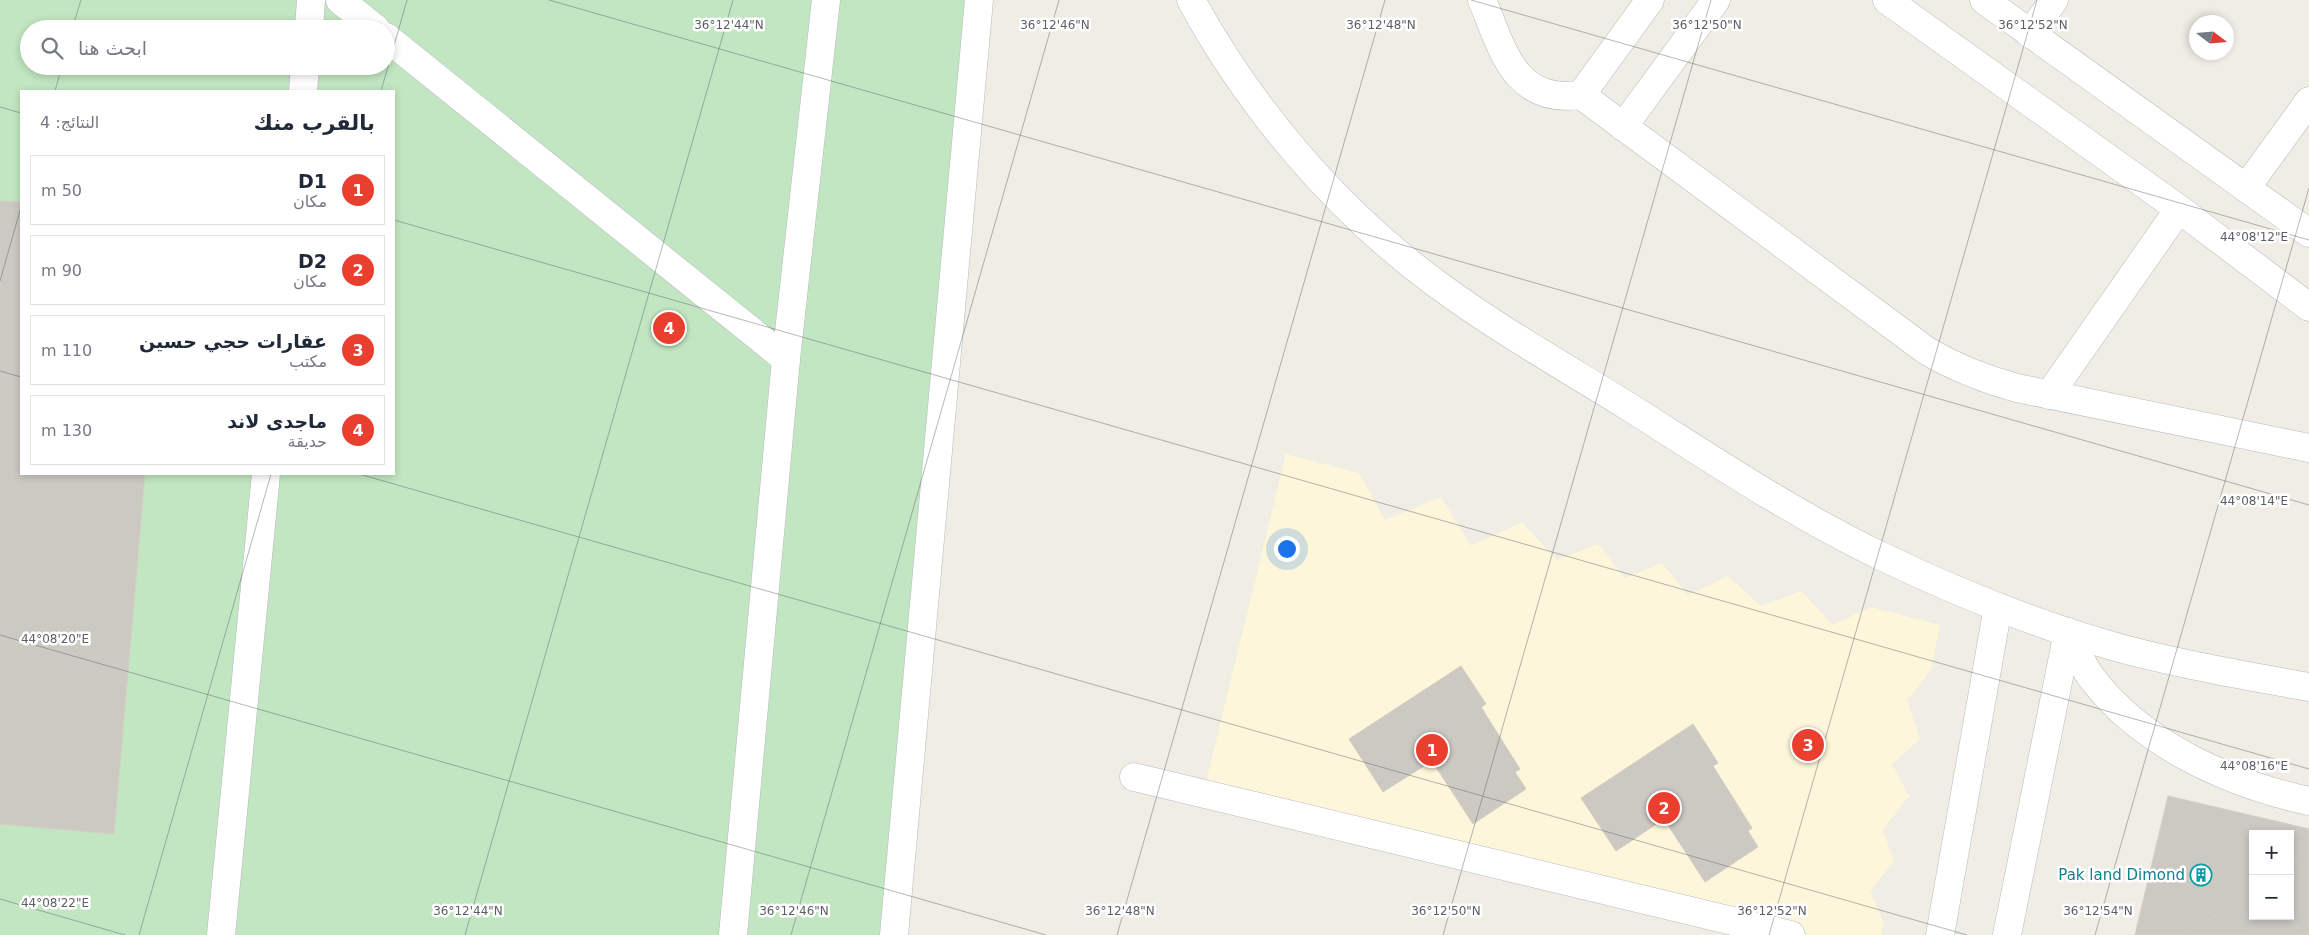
<!DOCTYPE html>
<html lang="ar">
<head>
<meta charset="utf-8">
<style>
	body { margin:0; font-family:"DejaVu Sans","Noto Sans Arabic",sans-serif; background:#f6f6f7; color:#1f2937; direction:rtl }
	.controls { position:absolute; right:15px; bottom:15px; display:grid; overflow:hidden; border-radius:0px; box-shadow:0 2px 8px #0003 }
	.controls button { width:45px; height:45px; display:grid; place-items:center; padding:0; border:0; border-bottom:1px solid #e0e1e3; background:#fff; color:#1f2937; font:25px sans-serif }
	.compass { position:absolute; left:2189px; top:15px; width:45px; height:45px; border-radius:50%; background:#fff; box-shadow:0 2px 8px #0003; rotate:106deg }
	.you { position:absolute; left:1286px; top:548px; width:18px; height:18px; margin:-12px; border:4px solid #fff; border-radius:50%; background:#1a73e8; box-shadow:0 0 0 8px #1a73e833 }
	.badge { display:grid; place-items:center; width:32px; height:32px; border-radius:50%; background:#ea3f2f; color:#fff; font-size:16px; font-weight:700 }
	.pin { position:absolute; translate:-50% -50%; border:2px solid #fff; box-shadow:0 1px 5px #0006 }
	.list { margin:0; padding:0; list-style:none }
	h2 { display:flex; justify-content:space-between; align-items:center; height:65px; margin:0; padding:0 20px; font-size:21px }
	h2 small { font-size:16px; font-weight:400; color:#747a83 }
	.list li { display:grid; grid-template-columns:32px 1fr auto; gap:15px; align-items:center; box-sizing:border-box; height:70px; margin:0 10px 10px; padding:0 10px; border:1px solid #e0e1e3; border-radius:0px }
	.list b { display:block; font-size:19px; white-space:nowrap }
	.list p { margin:0; font-size:16px; white-space:nowrap; color:#747a83 }
	.list em { font-size:16px; font-style:normal; color:#747a83 }
	.icon { flex:none; width:28px; height:28px; fill:none; stroke:currentColor; stroke-width:2; stroke-linecap:round; stroke-linejoin:round }
	.map { position:relative; flex:none; width:2309px; height:935px; overflow:hidden; direction:ltr }
	.search { position:absolute; background:#fff; box-shadow:0 2px 8px #0003; left:20px; top:20px; width:375px; height:55px; display:flex; align-items:center; gap:12px; box-sizing:border-box; padding:0 18px; border-radius:28px; color:#747a83; font-size:19px }
	.panel { position:absolute; background:#fff; box-shadow:0 2px 8px #0003; left:20px; top:90px; width:375px; height:385px; border-radius:0px; direction:rtl }
	.map>svg:first-child { display:block }
	.commercial { fill:#fef6da }
	.green { fill:#c1e6c1; fill-rule:evenodd }
	.building { fill:#ccc9c3; stroke:#d4cec2; fill-rule:evenodd }
	.lines { fill:none; stroke-linecap:round; stroke-linejoin:round }
	.minor-casing { stroke:#b7babe; stroke-width:29 }
	.minor { stroke:#fff; stroke-width:28 }
	.ticks { fill:none; stroke:#5c6065; stroke-width:1; stroke-opacity:0.45 }
	.labels { text-anchor:middle; stroke-width:5; stroke-linejoin:round; paint-order:stroke }
	.culture-label { font-size:15px; fill:#0d838f; stroke:#fff; text-anchor:end }
	.ticks-label { font-size:12px; text-anchor:middle; fill:#5c6065; stroke:#fff; stroke-width:5; stroke-linejoin:round; paint-order:stroke }
</style>
</head>
<body>
<div class="map">
<svg width="2309" height="935" viewBox="0 0 2309 935">
	<rect width="100%" height="100%" fill="#efede4"/>
	<polygon class="commercial" points="1286,454 1359,473 1385,520 1441,497 1471,546 1522,522 1557,560 1598,544 1625,578 1662,563 1688,595 1728,576 1761,606 1801,591 1833,625 1871,607 1940,625 1931,670 1907,700 1920,739 1892,764 1909,796 1883,830 1894,861 1870,892 1884,923 1881,935 1787,935 1204,790"/>
	<path class="green" d="M0 0H980L886 935H0ZM29 29H386V66H29ZM21 91H394V474H21Z"/>
	<g class="building">
		<polygon points="0,201 21,202 21,474 145,474 114,834 0,824"/>
		<polygon points="1461,666 1486,704 1481,707 1520,769 1515,772 1526,789 1473,824 1432,761 1383,792 1349,739"/>
		<polygon points="1693,724 1718,763 1713,766 1752,828 1748,831 1758,847 1705,882 1664,819 1616,851 1581,798"/>
		<path d="M2168 796 2309 829V935H2135ZM2253 834H2290V916H2253Z"/>
		<polygon points="2298,862 2309,879 2309,935 2185,935 2253,891 2253,916 2290,916 2290,867"/>
	</g>
	<g class="lines">
		<g class="minor-casing">
			<g id="minor">
				<polyline points="340,0 376,29"/>
				<path d="M1191 0C1251 110 1337 211 1438 285 1498 329 1563 366 1626 405 1710 458 1793 514 1883 557 1960 594 2040 626 2123 649 2184 665 2247 676 2309 687"/>
				<path d="M1482 0C1503 50 1514 104 1581 95L1927 351C1956 368 1984 379 2017 388L2309 448"/>
				<polyline points="1887,0 2179,209 2309,307"/>
				<polyline points="1984,0 2309,233"/>
				<polyline points="309,29 311,0"/>
				<polyline points="2030,34 2054,0"/>
				<polyline points="386,37 786,359"/>
				<polyline points="303,91 305,66"/>
				<polyline points="1581,95 1650,0"/>
				<polyline points="1623,127 1716,0"/>
				<polyline points="2246,188 2309,101"/>
				<polyline points="2049,395 2179,209"/>
				<path d="M2068 632C2075 646 2081 664 2091 677 2141 744 2229 784 2309 801"/>
				<polyline points="1134,777 1791,935"/>
				<polyline points="221,935 266,474"/>
				<polyline points="733,935 786,359 826,0"/>
				<polyline points="894,935 979,0"/>
				<polyline points="1940,935 1998,607"/>
				<polyline points="2007,935 2068,632"/>
			</g>
		</g>
		<use href="#minor" class="minor"/>
	</g>
	<path class="ticks" d="M549 0 2309 505M1471 0 2309 240M72 29 81 0M55 91 62 66M381 91 407 0M0 107 21 113M394 220 2309 769M0 281 21 207M0 371 21 377M359 474 1967 935M0 635 1046 935M0 899 125 935M139 935 271 474M465 935 733 0M791 935 1059 0M1117 935 1385 0M1443 935 1711 0M1769 935 2037 0M2095 935 2309 188"/>
	<defs>
		<g id="building-ring" transform="scale(1.125)"><circle r="9.5" fill="#fff" stroke="#0f9aa8" stroke-width="1.5"/><path d="M-4-6H4V6H1V3H-1V6H-4ZM-2.5-4.3h1.7v1.8h-1.7ZM.8-4.3h1.7v1.8H.8ZM-2.5-1h1.7V.8h-1.7ZM.8-1h1.7V.8H.8Z" fill="#0f9aa8"/></g>
	</defs>
	<g fill-rule="evenodd">
		<use href="#building-ring" x="2201" y="875"/>
	</g>
	<g class="labels">
		<g class="culture-label">
			<text x="2185" y="880">Pak land Dimond</text>
		</g>
	</g>
	<g class="ticks-label">
		<text x="729" y="29">36°12'44"N</text>
		<text x="1055" y="29">36°12'46"N</text>
		<text x="1381" y="29">36°12'48"N</text>
		<text x="1707" y="29">36°12'50"N</text>
		<text x="2033" y="29">36°12'52"N</text>
		<text x="2254" y="241">44°08'12"E</text>
		<text x="2254" y="505">44°08'14"E</text>
		<text x="55" y="643">44°08'20"E</text>
		<text x="2254" y="770">44°08'16"E</text>
		<text x="55" y="907">44°08'22"E</text>
		<text x="468" y="915">36°12'44"N</text>
		<text x="794" y="915">36°12'46"N</text>
		<text x="1120" y="915">36°12'48"N</text>
		<text x="1446" y="915">36°12'50"N</text>
		<text x="1772" y="915">36°12'52"N</text>
		<text x="2098" y="915">36°12'54"N</text>
	</g>
</svg>
<div class="controls">
<button>+</button>
<button>−</button>
</div>
<svg class="compass" viewBox="-18 -18 36 36"><path d="M0-13l5 13h-10z" fill="#e53935"/><path d="M0 13l5-13h-10z" fill="#747a83"/></svg>
<div class="you"></div>
<div class="pin badge" style="left:1432px;top:750px">1</div>
<div class="pin badge" style="left:1664px;top:808px">2</div>
<div class="pin badge" style="left:1808px;top:745px">3</div>
<div class="pin badge" style="left:669px;top:328px">4</div>
<div class="search"><svg class="icon" aria-label="search" viewBox="0 0 24 24"><circle cx="10" cy="10" r="6"/><path d="M15 15l6 6"/></svg>ابحث هنا</div>
<section class="panel">
<h2>بالقرب منك<small>النتائج: 4</small></h2>
<ul class="list">
<li><span class="badge">1</span><div><b>D1</b><p>مكان</p></div><em>50 m</em></li>
<li><span class="badge">2</span><div><b>D2</b><p>مكان</p></div><em>90 m</em></li>
<li><span class="badge">3</span><div><b>عقارات حجي حسين</b><p>مكتب</p></div><em>110 m</em></li>
<li><span class="badge">4</span><div><b>ماجدی لاند</b><p>حديقة</p></div><em>130 m</em></li>
</ul>
</section>
</div>
</body>
</html>
